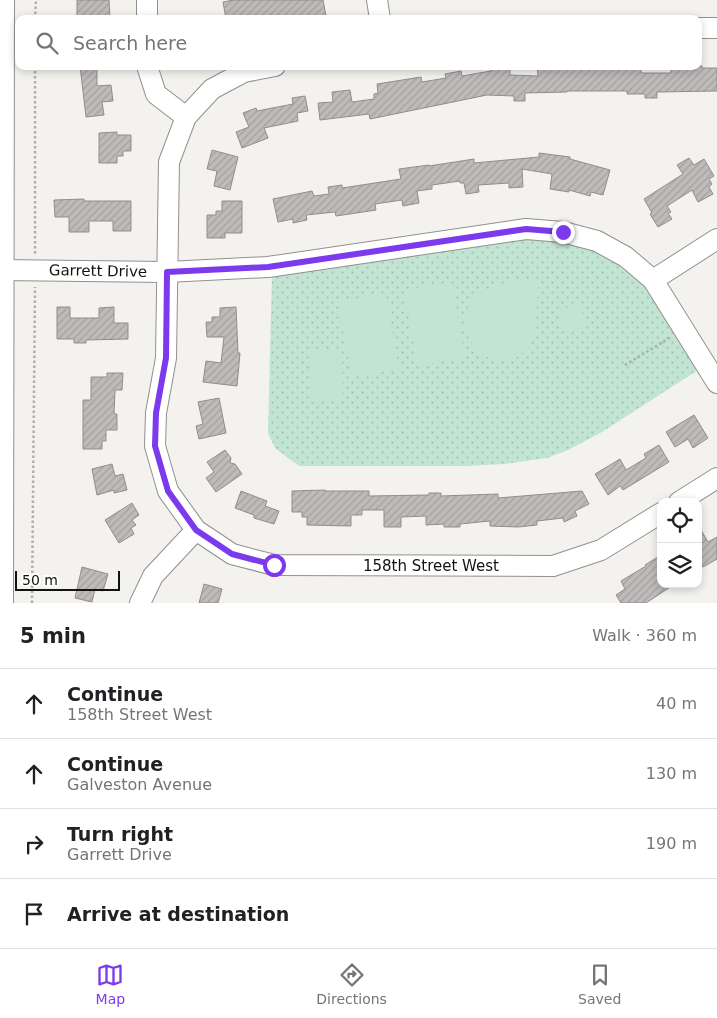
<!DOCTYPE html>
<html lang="en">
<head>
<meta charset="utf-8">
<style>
	body { margin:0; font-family:"DejaVu Sans",sans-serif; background:#f2f2f2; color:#202124 }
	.controls { position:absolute; right:15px; bottom:15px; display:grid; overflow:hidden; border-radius:10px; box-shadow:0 2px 8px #0003 }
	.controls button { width:45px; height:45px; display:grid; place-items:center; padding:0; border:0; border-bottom:1px solid #e0e0e0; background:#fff; color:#202124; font:25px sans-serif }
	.scale { position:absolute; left:15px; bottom:12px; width:105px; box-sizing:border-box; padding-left:5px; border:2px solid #121211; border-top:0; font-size:14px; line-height:18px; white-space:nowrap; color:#121211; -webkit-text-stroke:4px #fff; paint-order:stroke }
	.stop { position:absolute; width:15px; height:15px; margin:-11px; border:4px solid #7c3aed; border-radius:50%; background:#fff }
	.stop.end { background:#7c3aed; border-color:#fff; box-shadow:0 1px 5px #0008 }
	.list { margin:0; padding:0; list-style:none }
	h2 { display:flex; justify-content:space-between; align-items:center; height:65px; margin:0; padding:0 20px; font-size:21px }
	h2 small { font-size:16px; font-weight:400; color:#757577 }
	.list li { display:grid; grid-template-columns:32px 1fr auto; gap:15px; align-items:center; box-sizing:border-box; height:70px; padding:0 20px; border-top:1px solid #e0e0e0 }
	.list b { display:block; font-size:19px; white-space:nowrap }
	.list p { margin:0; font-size:16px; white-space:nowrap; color:#757577 }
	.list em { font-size:16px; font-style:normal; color:#757577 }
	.icon { flex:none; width:28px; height:28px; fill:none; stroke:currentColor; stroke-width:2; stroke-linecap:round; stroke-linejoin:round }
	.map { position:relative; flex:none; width:717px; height:603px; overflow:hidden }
	.search { position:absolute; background:#fff; box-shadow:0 2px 8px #0003; left:15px; right:15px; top:15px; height:55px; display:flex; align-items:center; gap:12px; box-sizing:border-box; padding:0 18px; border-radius:10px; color:#757577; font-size:19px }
	.sheet { height:345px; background:#fff }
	nav { display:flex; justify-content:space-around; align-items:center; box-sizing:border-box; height:70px; border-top:1px solid #e0e0e0; background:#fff; font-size:14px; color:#757577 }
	nav a { display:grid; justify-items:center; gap:2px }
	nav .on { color:#7c3aed }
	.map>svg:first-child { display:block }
	.park { fill:url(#park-dots) }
	.pitch { fill:#c2e4d2 }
	.building { fill:url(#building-hatch); stroke:#918d8d }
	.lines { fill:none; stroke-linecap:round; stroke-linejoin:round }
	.minor-casing { stroke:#92908e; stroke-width:22 }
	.path { stroke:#afaeac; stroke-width:2.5; stroke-dasharray:2.5 2.5; stroke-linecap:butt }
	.minor { stroke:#fff; stroke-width:20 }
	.route { stroke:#7c3aed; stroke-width:6 }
	.labels { text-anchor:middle; stroke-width:4.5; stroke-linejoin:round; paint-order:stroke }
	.street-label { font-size:15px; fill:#121211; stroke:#fff }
</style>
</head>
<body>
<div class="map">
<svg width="717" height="603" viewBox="0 0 717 603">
	<defs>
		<pattern id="park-dots" width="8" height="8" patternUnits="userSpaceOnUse" patternTransform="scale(1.25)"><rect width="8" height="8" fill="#c2e4d2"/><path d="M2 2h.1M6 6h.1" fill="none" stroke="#a6c3b3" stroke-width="1.8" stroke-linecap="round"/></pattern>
		<pattern id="building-hatch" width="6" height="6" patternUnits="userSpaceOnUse" patternTransform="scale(1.25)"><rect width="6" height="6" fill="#bfbbbb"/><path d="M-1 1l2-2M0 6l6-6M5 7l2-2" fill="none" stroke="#a3a0a0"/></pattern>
	</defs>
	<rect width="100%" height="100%" fill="#f4f2ef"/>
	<polygon class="park" points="540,237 601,251 637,277 650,292 698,370 602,432 568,450 547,458 504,464 469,466 299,466 275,448 268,433 272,274"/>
	<g class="pitch">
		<path d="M521 279H530L538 285 535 336C529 348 522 358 508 359 503 360 497 361 493 359 467 352 455 312 478 294 485 288 511 282 521 279Z"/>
		<polygon points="451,282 465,357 418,366 404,291"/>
		<polygon points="386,293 399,369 352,377 338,302"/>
		<polygon points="576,302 588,321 569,334 557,315"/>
		<polygon points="309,349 342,349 343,401 310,402"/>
	</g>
	<g class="building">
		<polygon points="77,0 109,0 110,17 104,17 104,19 77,19"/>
		<polygon points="233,0 323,0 326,16 313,19 226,19 223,2"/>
		<polygon points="80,66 97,66 97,86 111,85 113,101 102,102 104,115 86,117"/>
		<polygon points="491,66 510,66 510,75 538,76 537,66 594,66 594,69 621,69 621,66 641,66 641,73 671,73 671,67 702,66 702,68 717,68 717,91 657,92 657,98 645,98 645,94 627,94 627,91 567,91 567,92 525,93 525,101 514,101 514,96 487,95 370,119 369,114 320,120 318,103 333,102 332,92 350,90 352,102 374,99 374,94 378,93 377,84 421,77 422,82 446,78 445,74 461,71 462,76 491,71"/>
		<polygon points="305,96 308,111 297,113 298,121 264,128 268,138 242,148 236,132 249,127 243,113 256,108 257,111 293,104 292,98"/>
		<polygon points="117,132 117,135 131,135 131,151 123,151 123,156 117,156 117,163 99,163 99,133"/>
		<polygon points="212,150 238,157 230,190 214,186 217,171 207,169"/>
		<polygon points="539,153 570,157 570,159 610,170 603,195 591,192 590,196 569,190 569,192 550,189 552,174 522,169 523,187 509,188 509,183 478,185 479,192 466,194 464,183 460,183 460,181 432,185 432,189 417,191 419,203 403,206 402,200 375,204 376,210 336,216 335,212 306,215 307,220 293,223 293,219 278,222 273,199 312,191 314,196 329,194 328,187 342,185 342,188 401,179 399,169 429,165 429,166 474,159 474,163 539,157"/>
		<polygon points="689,158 694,165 704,159 714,176 709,179 712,184 709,187 713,194 698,202 692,190 667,206 671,212 668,213 672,219 658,227 650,214 652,213 644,199 683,174 677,165"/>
		<polygon points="84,199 84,201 131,201 131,231 113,231 113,221 89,221 89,232 69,232 69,217 55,217 54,200"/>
		<polygon points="222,201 242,201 242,233 225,233 225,238 207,238 207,215 216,215 216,211 222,211"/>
		<polygon points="57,307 70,307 70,318 99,318 99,308 114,307 114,323 128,323 128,339 86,340 86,343 74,343 74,339 57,339"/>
		<polygon points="236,307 238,353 240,353 237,386 203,382 206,361 221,363 224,337 207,337 206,322 212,322 212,317 220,317 220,308"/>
		<polygon points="107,373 123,373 122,390 115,390 114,414 117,414 117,430 106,430 106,441 102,441 102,449 83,449 83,400 91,400 91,377 107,377"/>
		<polygon points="219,398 226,433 199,439 196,426 203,424 198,402"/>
		<polygon points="694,415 708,438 693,448 688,439 675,447 666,432"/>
		<polygon points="659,445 669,462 623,490 620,486 608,495 595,474 620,459 626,470 646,458 644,454"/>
		<polygon points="225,450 231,458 230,463 235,464 242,474 216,492 206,478 214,472 207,462"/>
		<polygon points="112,464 115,476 123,474 127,490 114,493 114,490 97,495 92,469"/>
		<polygon points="325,490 325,491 369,491 369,496 429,495 429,493 441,493 441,496 498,494 498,498 582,491 589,504 575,511 577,516 564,522 563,518 537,521 537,525 518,527 490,526 490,521 460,524 460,527 444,527 444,524 426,525 426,516 401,517 401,527 384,527 384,510 362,510 362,515 351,515 351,526 307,525 307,517 302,517 302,512 292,512 292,491"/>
		<polygon points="241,491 267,501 265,506 279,511 274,524 254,518 254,515 235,508"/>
		<polygon points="132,503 139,515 132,520 136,525 131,528 134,534 119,543 105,520"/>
		<polygon points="698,525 708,542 717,537 717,559 703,567 698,558"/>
		<polygon points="661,555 661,584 675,584 646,603 621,603 616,595 625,589 621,581 646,566 645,565"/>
		<polygon points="82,567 108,574 103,591 95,589 92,602 75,598"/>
		<polygon points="204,584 222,589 218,603 199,603"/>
	</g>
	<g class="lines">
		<g class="minor-casing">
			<g id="minor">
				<polyline points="377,0 380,19"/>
				<polyline points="147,19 147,0"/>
				<polyline points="698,28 717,28"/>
				<polyline points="147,66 156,94 186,117"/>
				<polyline points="275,66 244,72 212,89 186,117 169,162 166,358 156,413 155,446 168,491 196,530 232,554 274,565 553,566 601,550 661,513"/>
				<polyline points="0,270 167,272 268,267 526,229 563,232 597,241 626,257 653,280 717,383"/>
				<polyline points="653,280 717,239"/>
				<polyline points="679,502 717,478"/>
				<polyline points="3,603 4,0"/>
				<polyline points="140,603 153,576 196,530"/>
			</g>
		</g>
		<g class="path">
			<polyline points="35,19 36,0"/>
			<polyline points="35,66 35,254"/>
			<polyline points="625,365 671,337"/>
			<polyline points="32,603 35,287"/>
		</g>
		<use href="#minor" class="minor"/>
	</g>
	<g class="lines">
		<polyline class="route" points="274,565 232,554 196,530 168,491 155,446 156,413 166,358 167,272 268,267 526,229 563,232"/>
	</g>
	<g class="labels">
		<g class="street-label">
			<text transform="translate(98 271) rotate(1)" y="5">Garrett Drive</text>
			<text x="431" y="571">158th Street West</text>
		</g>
	</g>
</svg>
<div class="controls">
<button><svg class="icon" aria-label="locate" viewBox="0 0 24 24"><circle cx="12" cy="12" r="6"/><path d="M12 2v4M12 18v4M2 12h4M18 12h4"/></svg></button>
<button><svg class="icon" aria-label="layers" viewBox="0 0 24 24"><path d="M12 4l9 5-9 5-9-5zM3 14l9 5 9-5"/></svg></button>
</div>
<div class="scale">50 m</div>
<div class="stop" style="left:274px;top:565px"></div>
<div class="stop end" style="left:563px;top:232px"></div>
<div class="search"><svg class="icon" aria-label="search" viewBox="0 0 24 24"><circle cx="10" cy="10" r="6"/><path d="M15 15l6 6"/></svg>Search here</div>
</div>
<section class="sheet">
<h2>5 min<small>Walk · 360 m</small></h2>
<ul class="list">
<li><svg class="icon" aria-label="ahead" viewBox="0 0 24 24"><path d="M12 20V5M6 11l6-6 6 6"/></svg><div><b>Continue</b><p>158th Street West</p></div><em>40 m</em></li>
<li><svg class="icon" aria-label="ahead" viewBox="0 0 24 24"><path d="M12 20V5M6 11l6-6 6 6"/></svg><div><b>Continue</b><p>Galveston Avenue</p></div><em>130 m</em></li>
<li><svg class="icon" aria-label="right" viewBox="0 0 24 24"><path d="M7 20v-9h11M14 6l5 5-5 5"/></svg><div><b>Turn right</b><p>Garrett Drive</p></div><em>190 m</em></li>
<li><svg class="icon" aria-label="arrive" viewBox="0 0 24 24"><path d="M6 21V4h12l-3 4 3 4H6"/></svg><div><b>Arrive at destination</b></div></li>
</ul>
</section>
<nav>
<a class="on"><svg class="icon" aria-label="map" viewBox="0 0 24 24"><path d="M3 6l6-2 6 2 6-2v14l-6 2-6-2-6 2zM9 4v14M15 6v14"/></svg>Map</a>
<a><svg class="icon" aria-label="directions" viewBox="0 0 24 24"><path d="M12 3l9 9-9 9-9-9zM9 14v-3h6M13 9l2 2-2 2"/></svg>Directions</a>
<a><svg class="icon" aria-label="saved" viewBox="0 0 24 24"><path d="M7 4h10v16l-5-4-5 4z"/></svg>Saved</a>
</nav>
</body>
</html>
